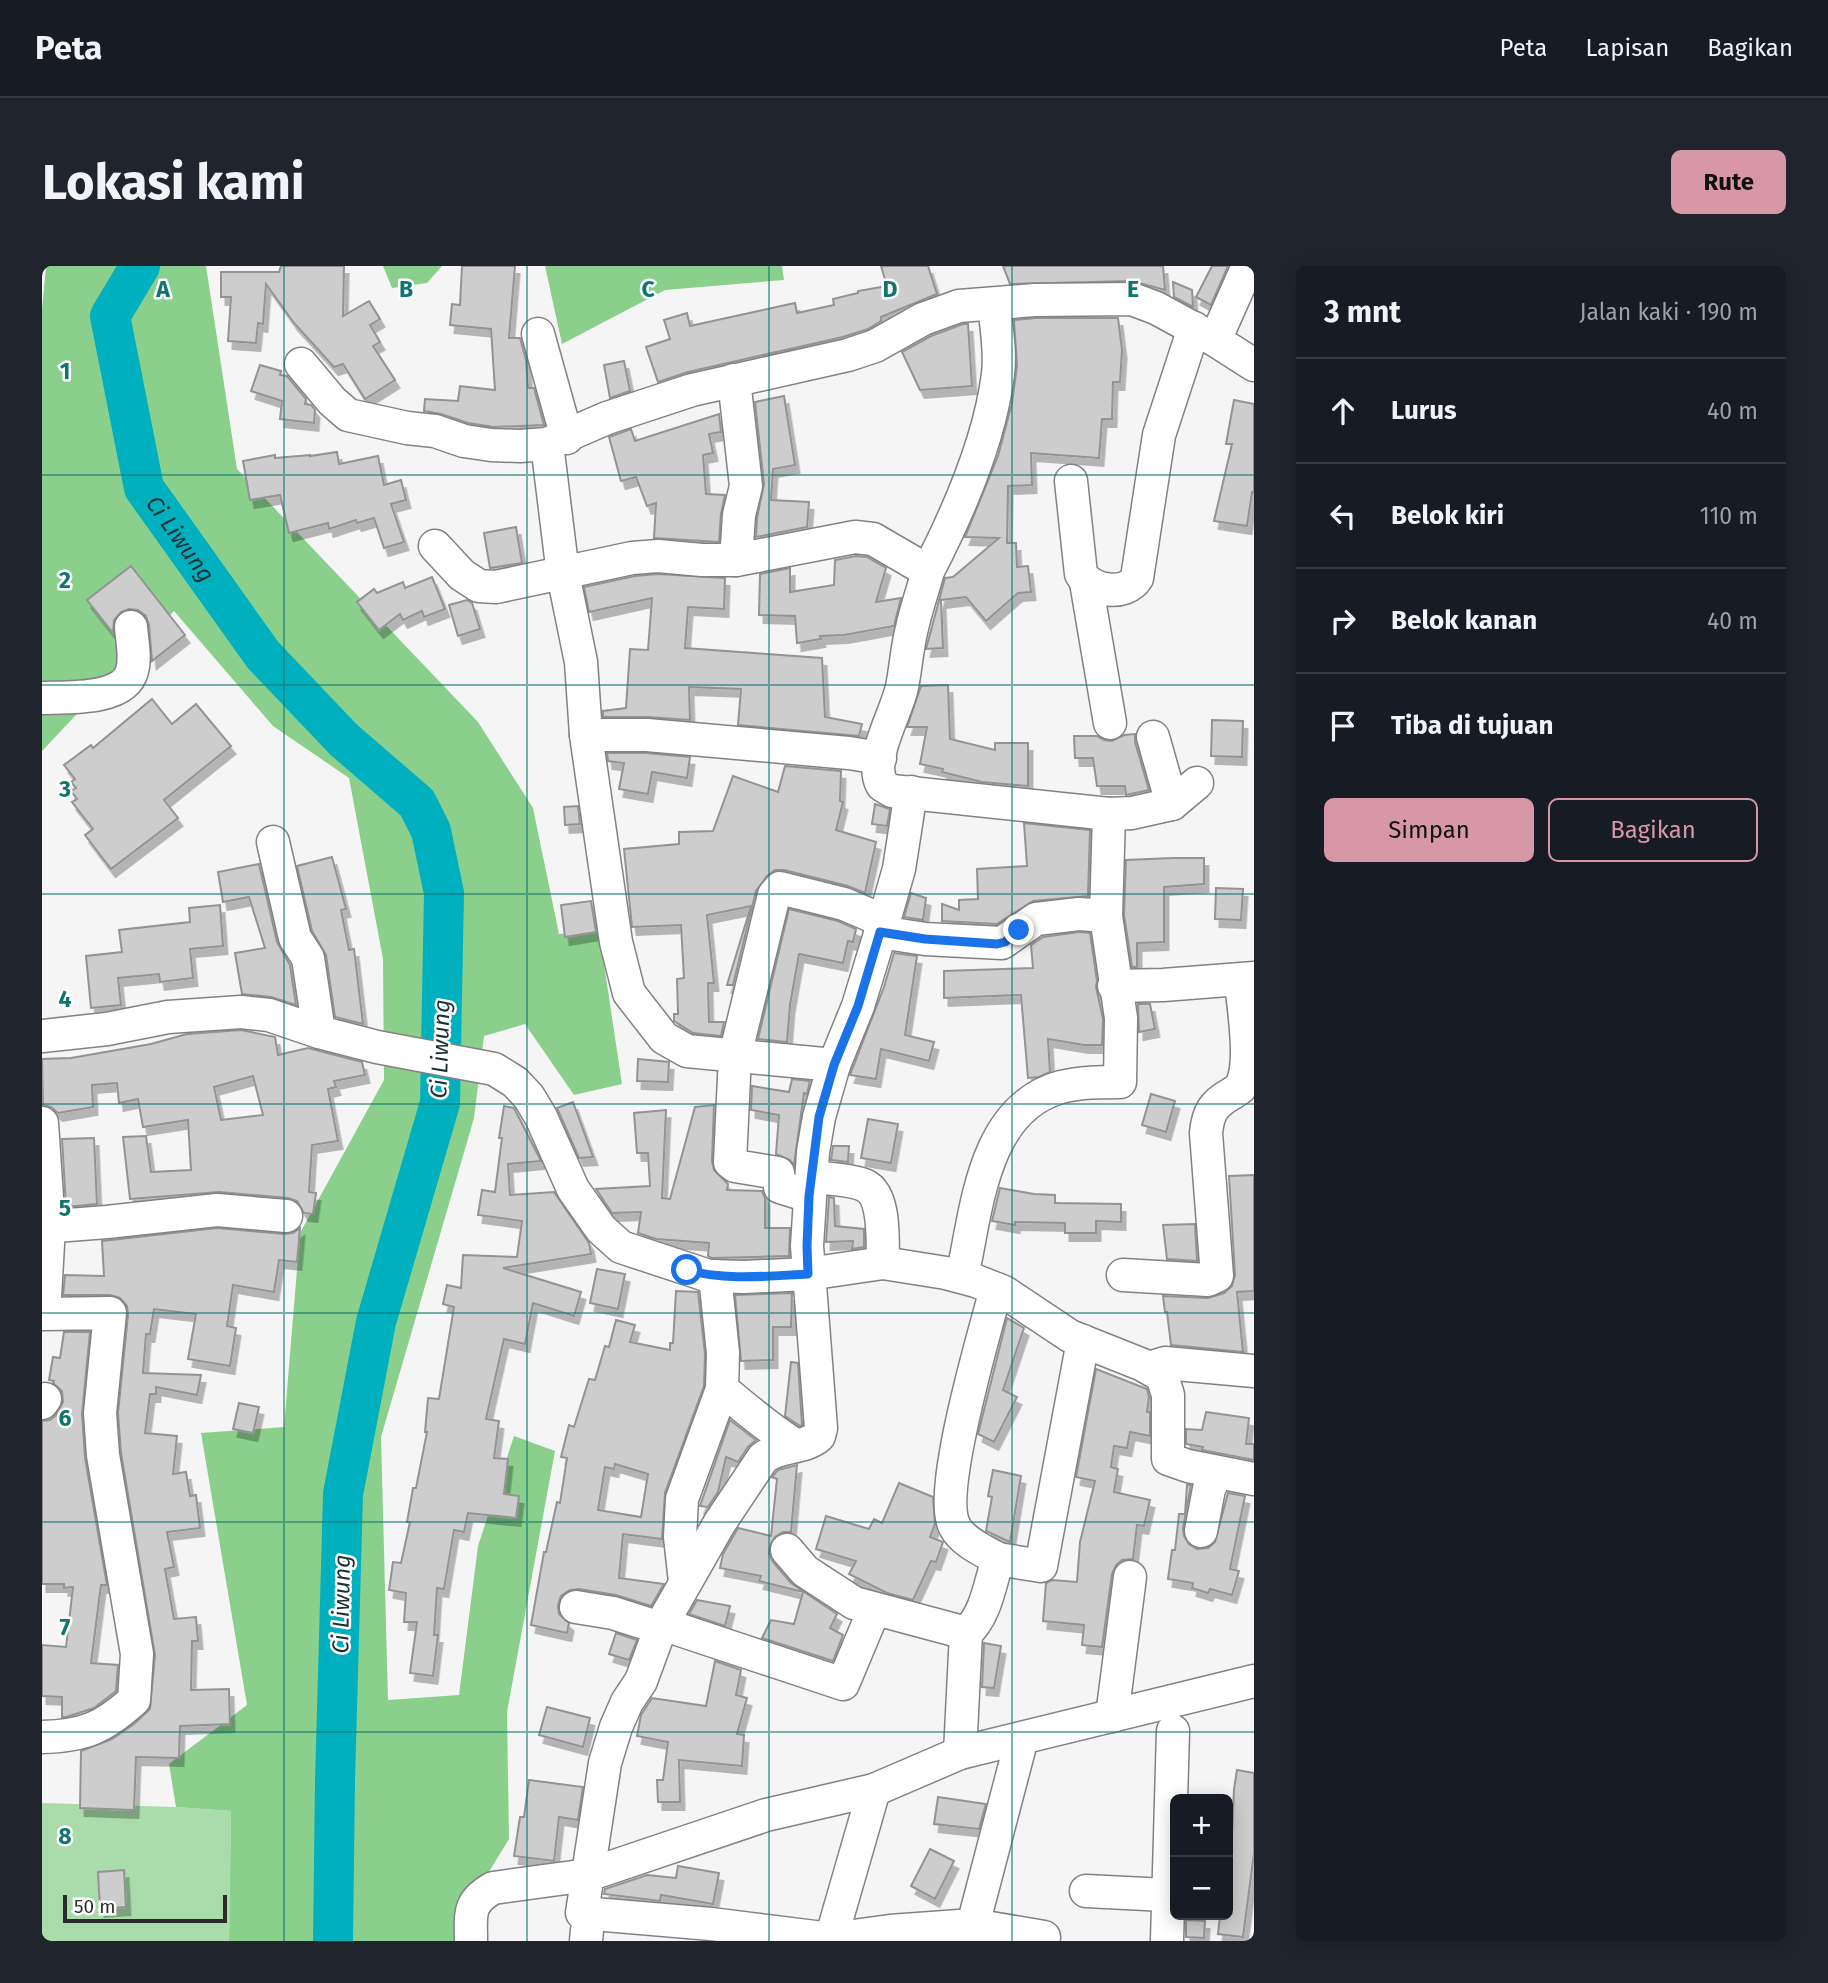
<!DOCTYPE html>
<html lang="id">
<head>
<meta charset="utf-8">
<style>
	body { margin:0; font-family:"Fira Sans",sans-serif; background:#20242c; color:#f1f3f6 }
	.controls { position:absolute; right:21px; bottom:21px; display:grid; overflow:hidden; border-radius:10px; box-shadow:0 4px 18px #0003 }
	.controls button { width:63px; height:63px; display:grid; place-items:center; padding:0; border:0; border-bottom:2px solid #363941; background:#171b24; color:#f1f3f6; font:35px sans-serif }
	.scale { position:absolute; left:21px; bottom:18px; width:164px; box-sizing:border-box; padding-left:7px; border:4px solid #2b2b2b; border-top:0; font-size:19px; line-height:24px; white-space:nowrap; color:#2b2b2b; -webkit-text-stroke:5px #fff; paint-order:stroke }
	.stop { position:absolute; width:21px; height:21px; margin:-16px; border:5px solid #1a73e8; border-radius:50%; background:#fff }
	.stop.end { background:#1a73e8; border-color:#fff; box-shadow:0 2px 7px #0008 }
	.list { margin:0; padding:0; list-style:none }
	h2 { display:flex; justify-content:space-between; align-items:center; height:91px; margin:0; padding:0 28px; font-size:30px }
	h2 small { font-size:23px; font-weight:400; color:#9ea1a6 }
	.list li { display:grid; grid-template-columns:46px 1fr auto; gap:21px; align-items:center; box-sizing:border-box; height:105px; padding:0 28px; border-top:2px solid #363941 }
	.list b { display:block; font-size:26px; white-space:nowrap }
	.list em { font-size:23px; font-style:normal; color:#9ea1a6 }
	.actions { display:flex; gap:14px; padding:21px 28px }
	.actions a { flex:1; padding:16px 0; border:2px solid #d797a7; border-radius:10px; text-align:center; font-size:24px; color:#d797a7 }
	.actions .main { background:#d797a7; color:#111 }
	.icon { flex:none; width:38px; height:38px; fill:none; stroke:currentColor; stroke-width:2; stroke-linecap:round; stroke-linejoin:round }
	.map { position:relative; flex:none; width:1212px; height:1675px; overflow:hidden; border-radius:10px }
	header { display:flex; align-items:center; gap:42px; box-sizing:border-box; height:98px; padding:0 35px; background:#171b24; border-bottom:2px solid #363941 }
	header strong { font-size:33px }
	nav { display:flex; gap:38px; margin-inline-start:auto; font-size:24px }
	.intro { display:flex; align-items:center; justify-content:space-between; box-sizing:border-box; height:168px; padding:0 42px }
	h1 { margin:0; font-size:49px }
	.button { padding:18px 32px; border-radius:10px; background:#d797a7; color:#111; font-size:24px; font-weight:700 }
	main { display:flex; gap:42px; padding:0 42px }
	aside { flex:1; background:#171b24; border-radius:10px; box-shadow:0 4px 18px #0003 }
	.map>svg:first-child { display:block }
	.green { fill:#a9dcaa }
	.forest { fill:#8ad08c }
	.lines { fill:none; stroke-linecap:round; stroke-linejoin:round }
	.river { stroke:#00b0bf; stroke-width:40 }
	.building { fill:#cdcdce; stroke:#939394; stroke-width:2; fill-rule:evenodd; filter:url(#shadow) }
	.minor-casing { stroke:#828283; stroke-width:35 }
	.minor { stroke:#fff; stroke-width:32 }
	.route { stroke:#1a73e8; stroke-width:9 }
	.grid { fill:none; stroke:#0f766e; stroke-width:2; stroke-opacity:0.55 }
	.labels { text-anchor:middle; stroke-width:5; stroke-linejoin:round; paint-order:stroke }
	.water-label { font-size:23px; font-style:italic; fill:#183032; stroke:#fff }
	.grid-label { font-size:23px; text-anchor:middle; font-weight:bold; fill:#0f766e; stroke:#fff; stroke-width:5; stroke-linejoin:round; paint-order:stroke }
</style>
</head>
<body>
<header>
<strong>Peta</strong>
<nav><a>Peta</a><a>Lapisan</a><a>Bagikan</a></nav>
</header>
<div class="intro"><h1>Lokasi kami</h1><a class="button">Rute</a></div>
<main>
<div class="map">
<svg width="1212" height="1675" viewBox="0 0 1212 1675">
	<defs>
		<filter id="shadow"><feDropShadow dx="4.5" dy="8" stdDeviation="0" flood-color="#0004"/></filter>
	</defs>
	<rect width="100%" height="100%" fill="#f5f5f6"/>
	<polygon class="green" points="0,1537 134,1541 189,1545 187,1675 0,1675"/>
	<g class="forest">
		<polygon points="4,0 164,0 195,203 436,456 491,542 517,668 557,665 580,818 532,829 483,758 442,770 432,852 339,1171 346,1434 417,1429 436,1280 472,1170 513,1185 465,1446 467,1573 421,1648 423,1675 187,1675 189,1545 134,1541 127,1498 205,1439 159,1167 242,1161 258,967 342,814 341,693 307,512 231,460 132,345 0,485 0,43"/>
		<polygon points="341,0 400,0 385,17 350,22"/>
		<polygon points="503,0 740,0 742,14 623,24 520,78"/>
	</g>
	<g class="lines">
		<path class="river" id="s1" d="M98 0 68 50 102 222 221 389 302 474 375 537 389 565 402 627 398 837 334 1056 301 1228 293 1515 291 1675"/>
	</g>
	<g class="building">
		<polygon points="239,0 302,0 301,50 327,35 338,53 328,59 338,76 331,80 353,114 323,133 301,98 292,101 252,57 224,18 221,58 216,57 214,77 186,75 189,31 179,31 179,6 237,6"/>
		<polygon points="420,0 473,0 467,72 478,72 484,94 486,122 492,122 502,159 451,161 426,157 399,148 382,145 383,133 416,135 418,120 453,124 449,63 408,59 410,38 418,39"/>
		<polygon points="839,0 886,0 895,28 839,51 839,55 826,63 801,71 646,106 616,116 604,81 628,73 622,54 645,47 648,60 753,37 755,47 792,39 791,33 816,27 816,25 845,20"/>
		<polygon points="961,0 1121,0 1123,24 1090,15 968,18"/>
		<polygon points="1170,0 1186,0 1169,39 1154,31"/>
		<polygon points="1131,16 1150,24 1151,41 1132,31"/>
		<polygon points="994,52 1076,52 1080,84 1078,116 1071,116 1070,153 1060,153 1057,192 989,187 990,219 966,220 965,277 974,277 975,301 986,300 989,326 976,327 944,355 924,331 899,334 901,382 884,383 903,312 911,311 957,272 923,271 956,190 970,137 975,100 972,54"/>
		<polygon points="921,58 926,58 930,120 878,124 860,86 889,70"/>
		<polygon points="582,95 588,125 568,132 562,99"/>
		<polygon points="218,99 239,105 238,109 245,110 264,133 263,138 269,139 273,144 272,157 238,153 240,135 209,125"/>
		<polygon points="742,130 753,199 731,203 729,234 767,236 765,261 714,271 715,252 722,218 713,136"/>
		<polygon points="1192,134 1212,138 1212,227 1210,226 1205,260 1172,255 1190,178 1184,178"/>
		<polygon points="677,148 679,166 667,168 671,187 661,189 664,228 683,229 679,248 677,276 612,272 614,237 605,240 594,211 579,215 567,171 589,163 593,175"/>
		<polygon points="295,186 297,198 336,190 342,219 359,214 364,234 349,238 362,276 342,282 332,252 315,257 314,254 287,263 286,257 247,267 238,229 208,234 201,195 233,189 233,192 268,189 268,190"/>
		<polygon points="474,261 480,297 448,302 442,267"/>
		<polygon points="814,290 825,291 844,302 834,336 859,332 852,360 802,369 778,370 779,373 755,377 753,350 717,349 718,308 748,302 748,326 792,319 793,294"/>
		<polygon points="89,300 143,369 110,395 107,359 104,350 96,344 87,343 79,346 72,354 71,367 45,334"/>
		<polygon points="616,308 683,312 682,343 646,341 643,382 780,392 783,451 820,458 817,470 696,459 699,423 647,421 648,454 605,451 561,451 561,445 584,442 588,383 606,384 610,332 547,346 542,321 593,310"/>
		<polygon points="390,311 403,343 382,351 380,345 361,354 358,348 337,364 315,336 332,323 335,327 361,316 363,322"/>
		<polygon points="425,334 430,337 438,363 416,370 407,339"/>
		<polygon points="906,419 908,473 953,484 953,477 986,477 986,520 940,516 900,506 901,503 878,498 885,461 865,461 879,420"/>
		<polygon points="110,433 130,458 154,438 189,480 122,534 136,552 69,603 43,569 51,563 30,536 35,533 29,525 34,522 29,516 33,513 22,499 49,479 51,482"/>
		<polygon points="1170,454 1201,455 1200,491 1169,490"/>
		<polygon points="1093,468 1093,476 1107,524 1084,529 1083,520 1055,520 1051,492 1033,492 1032,470 1055,470 1062,474 1070,475 1082,469"/>
		<polygon points="565,487 604,487 648,491 645,512 610,506 606,528 577,523 582,497 566,495"/>
		<polygon points="743,500 799,505 798,535 801,536 794,564 834,576 823,627 806,620 742,604 733,604 725,610 714,625 691,719 685,719 709,640 665,649 672,717 666,717 667,756 682,756 679,770 651,767 632,755 632,748 636,748 635,713 642,712 639,659 590,661 582,583 637,578 637,566 671,565 691,510 736,526"/>
		<polygon points="833,538 848,543 845,560 830,558"/>
		<polygon points="536,540 538,558 523,559 522,541"/>
		<polygon points="982,557 1048,564 1046,630 991,635 955,658 900,655 900,638 917,644 917,634 936,633 935,603 985,600"/>
		<polygon points="290,591 304,643 299,644 307,684 312,683 321,758 293,751 284,689 270,665 255,600"/>
		<polygon points="1131,592 1162,592 1162,618 1122,621 1122,676 1095,677 1095,701 1090,701 1082,649 1084,594"/>
		<polygon points="217,598 235,676 248,699 254,739 229,731 200,728 193,687 223,682 207,631 181,636 176,606"/>
		<polygon points="1174,622 1201,623 1199,654 1173,653"/>
		<polygon points="869,627 884,632 881,654 862,651"/>
		<polygon points="549,635 554,666 523,671 519,639"/>
		<polygon points="178,639 181,680 148,683 151,712 118,716 117,708 76,712 79,739 49,742 44,690 80,686 77,664 148,656 147,642"/>
		<polygon points="747,643 796,655 814,663 811,676 806,675 801,697 757,688 748,739 745,776 716,773"/>
		<polygon points="1037,666 1048,667 1055,715 1054,721 1061,753 1060,779 1042,779 1006,773 1008,806 997,811 986,812 979,729 902,732 902,705 991,702 989,679 1001,671"/>
		<polygon points="852,687 875,690 863,769 892,776 887,795 839,783 834,813 808,809 842,721"/>
		<polygon points="1096,738 1108,738 1113,763 1097,766"/>
		<path d="M199 764 233 771 236 789 266 782 320 796 323 809 292 815 294 821 286 823 296 875 270 879 267 926 274 927 271 948 262 947 255 935 246 932 177 926 88 933 81 871 104 870 109 906 149 904 146 854 101 861 96 833 77 837 75 817 50 819 51 841 16 847 9 841 1 839 0 793 29 792 109 778 145 768ZM211 810 221 849 179 854 172 821Z"/>
		<polygon points="596,793 627,796 626,816 595,815"/>
		<polygon points="750,813 768,815 765,828 762,827 752,899 748,894 734,888 737,849 709,844 710,820 747,826"/>
		<polygon points="1109,828 1133,835 1124,866 1100,859"/>
		<polygon points="531,836 551,891 537,892 515,842"/>
		<polygon points="672,839 670,895 672,904 686,918 685,924 720,925 723,932 723,962 748,962 747,990 670,992 666,990 667,977 614,973 596,967 599,946 570,947 554,923 608,920 606,887 595,887 592,847 624,844 620,932 628,933 653,841"/>
		<polygon points="462,840 472,842 499,895 466,898 468,929 512,926 547,977 549,988 461,1002 539,1026 532,1050 491,1037 483,1078 462,1073 444,1153 457,1155 452,1192 466,1193 462,1228 477,1230 474,1252 426,1247 422,1266 412,1264 402,1323 395,1322 392,1369 396,1369 391,1410 368,1407 375,1356 362,1356 364,1327 347,1324 351,1296 359,1297 368,1256 365,1256 371,1222 374,1222 385,1166 383,1166 386,1132 397,1133 412,1041 401,1038 405,1019 419,1022 421,989 475,991 480,955 436,949 440,924 453,926 460,872 457,872"/>
		<polygon points="826,853 856,858 849,897 819,892"/>
		<polygon points="52,872 55,938 24,941 20,873"/>
		<polygon points="791,880 807,880 806,896 789,894"/>
		<polygon points="1212,909 1212,1025 1195,1026 1201,1086 1129,1079 1125,1046 1123,1046 1121,1030 1166,1032 1182,1027 1190,1020 1193,1009 1187,910"/>
		<polygon points="958,922 992,928 1013,929 1013,937 1079,938 1079,956 1054,955 1054,967 1023,967 1023,957 973,956 973,959 950,955"/>
		<polygon points="787,931 792,932 793,960 822,963 822,981 810,983 811,975 784,976"/>
		<polygon points="1153,958 1155,995 1125,993 1121,959"/>
		<polygon points="175,962 242,968 251,967 258,962 255,996 237,994 232,1026 191,1019 185,1060 194,1062 188,1100 146,1093 154,1048 112,1043 108,1068 104,1068 101,1107 159,1109 155,1129 114,1121 114,1128 108,1128 103,1167 135,1170 131,1208 144,1206 148,1230 154,1229 158,1262 125,1266 132,1301 123,1303 132,1353 154,1351 156,1375 150,1375 149,1424 187,1423 188,1458 138,1460 137,1492 94,1491 92,1544 38,1542 39,1485 70,1473 92,1458 108,1443 113,1389 79,1187 76,1147 86,1049 85,1040 78,1032 68,1029 21,1029 23,1009 62,1010 60,975"/>
		<polygon points="555,1003 583,1008 576,1043 548,1037"/>
		<path d="M634 1025 656 1026 663 1088 662 1120 623 1227 620 1273 581 1268 577 1312 622 1318 609 1340 574 1329 537 1323 528 1324 519 1330 516 1339 517 1348 527 1357 525 1367 489 1359 502 1286H504L515 1236 518 1237 525 1192 519 1191 527 1159 532 1161 547 1113 553 1114 563 1080 567 1081 574 1054 593 1059 588 1076 628 1084V1077H631ZM573 1198 606 1208 599 1251 556 1244 563 1201 572 1203Z"/>
		<polygon points="750,1027 749,1061 731,1061 731,1094 699,1095 693,1029"/>
		<polygon points="965,1052 982,1062 961,1124 975,1131 952,1176 936,1168"/>
		<polygon points="22,1066 48,1066 40,1148 43,1192 65,1319 59,1319 49,1397 76,1399 74,1425 52,1442 24,1451 20,1451 20,1431 0,1430 0,1379 24,1381 31,1321 22,1322 22,1318 0,1318 0,1155 8,1154 14,1149 21,1136 20,1125 11,1117 12,1115 7,1114 11,1091 18,1092"/>
		<polygon points="749,1096 756,1097 760,1159 758,1160 743,1150"/>
		<polygon points="1054,1103 1105,1123 1107,1131 1105,1146 1108,1146 1108,1170 1088,1166 1085,1182 1072,1180 1069,1201 1076,1203 1072,1226 1108,1234 1102,1260 1095,1259 1091,1293 1080,1294 1074,1299 1070,1308 1060,1381 1040,1379 1042,1359 1001,1355 1004,1317 1010,1314 1035,1316 1038,1276 1053,1215 1034,1211"/>
		<polygon points="197,1137 217,1141 211,1167 191,1163"/>
		<polygon points="1164,1146 1207,1152 1204,1178 1212,1178 1212,1194 1160,1184 1161,1181 1144,1178 1144,1163 1160,1164"/>
		<polygon points="688,1154 714,1174 706,1181 696,1196 684,1191 676,1226 666,1241 658,1240"/>
		<polygon points="755,1199 749,1266 741,1266 733,1271 728,1279 727,1287 731,1296 749,1317 795,1348 788,1362 801,1369 791,1395 720,1372 729,1354 752,1358 761,1326 717,1315 719,1310 678,1302 681,1288 696,1262 729,1270 735,1213 730,1211 736,1204"/>
		<polygon points="951,1204 979,1210 968,1276 944,1265 950,1231 946,1230"/>
		<polygon points="857,1217 891,1231 893,1258 888,1271 901,1276 894,1296 889,1295 871,1334 845,1327 807,1308 814,1295 774,1283 784,1250 827,1263 832,1253 840,1257"/>
		<polygon points="1145,1219 1149,1219 1141,1262 1142,1270 1147,1278 1155,1283 1166,1282 1173,1276 1186,1227 1203,1230 1188,1303 1197,1305 1190,1329 1168,1323 1166,1327 1150,1322 1151,1317 1126,1313 1130,1284 1133,1284 1137,1248 1143,1248"/>
		<polygon points="655,1334 688,1340 683,1360 647,1348"/>
		<polygon points="574,1367 595,1374 587,1394 567,1388"/>
		<polygon points="942,1377 959,1380 952,1422 940,1421"/>
		<polygon points="673,1395 699,1404 694,1429 705,1432 695,1468 702,1469 700,1500 637,1494 638,1536 616,1536 615,1514 621,1514 626,1476 595,1470 599,1449 610,1432 664,1440"/>
		<polygon points="505,1441 548,1452 541,1481 497,1469"/>
		<polygon points="1195,1504 1212,1507 1212,1587 1201,1671 1176,1668 1178,1649 1186,1649 1186,1590 1189,1591 1192,1523"/>
		<polygon points="487,1514 541,1521 536,1554 517,1551 512,1595 472,1590 478,1551 482,1551"/>
		<polygon points="896,1531 944,1538 937,1563 892,1558"/>
		<polygon points="888,1583 912,1595 893,1633 869,1620"/>
		<polygon points="636,1600 677,1607 671,1638 619,1629 618,1635 562,1628 563,1623 605,1609 634,1612"/>
		<polygon points="82,1604 84,1641 58,1643 56,1606"/>
		<polygon points="1144,1654 1163,1655 1162,1672 1144,1671"/>
	</g>
	<g class="lines">
		<g class="minor-casing">
			<g id="minor">
				<polyline points="496,68 525,172"/>
				<polyline points="1173,74 1206,0"/>
				<polyline points="259,98 290,135 306,149 365,162 393,165 422,175 449,179 478,180 505,178 565,152 650,124 806,89 833,80 881,53 917,40 993,34 1090,33 1114,42 1173,74 1212,99"/>
				<polyline points="692,114 704,220 697,249 694,294"/>
				<path d="M505 178 521 308 539 396 544 469 574 676 587 727 622 772 645 785 792 799 777 851 771 886 765 980 779 1162 777 1170C761 1184 739 1178 721 1192L677 1258 620 1358 599 1415 585 1436 574 1461 563 1497 540 1647 669 1658 789 1673 848 1665 931 1659 1002 1671"/>
				<path d="M1029 215 1039 308C1049 325 1083 331 1095 312L1117 169 1152 62"/>
				<path d="M393 280 420 309 437 320 454 321 590 292 616 290 660 294H694L813 271 831 273 886 305C916 247 948 173 956 108 959 85 954 61 952 38"/>
				<path d="M886 305C881 324 874 343 870 362 865 381 864 401 860 421 854 449 826 492 840 519L850 525 1067 548 1090 547 1130 538 1155 517"/>
				<polyline points="1044,316 1068,457"/>
				<path d="M0 432C24 431 82 435 90 405 94 392 90 375 89 361"/>
				<polyline points="544,469 605,469 807,487 838,492"/>
				<polyline points="1111,471 1130,538"/>
				<polyline points="231,576 253,672 266,692 277,766"/>
				<polyline points="842,655 857,603 869,526"/>
				<polyline points="838,666 883,673 960,677 994,653 1037,648 1064,650"/>
				<polyline points="1072,720 1121,719 1212,712"/>
				<polyline points="0,770 65,763 126,751 199,746 227,749 277,766 335,781 452,803 473,816 487,831 499,851 531,923 559,963 579,981 667,1010 702,1011 766,1008 841,997 904,1007 934,1015 962,1026 1028,1070 1101,1099 1120,1110 1126,1129 1126,1193 1146,1200 1212,1213"/>
				<path d="M0 857 7 961 2 1048 68 1047 58 1147 61 1189 95 1388 92 1434C61 1462 42 1470 0 1471"/>
				<path d="M770 911C786 913 804 913 819 918 845 925 840 975 841 997"/>
				<polyline points="767,930 738,921 736,907 693,900 688,896 693,790 732,629 738,622 802,638 842,655 816,740 792,799"/>
				<polyline points="0,961 65,956 175,944 244,950"/>
				<path d="M1081 1009 1166 1014 1175 1010 1164 867C1166 847 1171 838 1189 828 1189 828 1197 823 1198 822 1212 799 1201 743 1199 714"/>
				<path d="M920 1011C935 944 940 843 1019 821 1039 816 1059 816 1078 816L1079 752 1064 650 1067 548"/>
				<polyline points="1107,1102 1123,1097 1212,1105"/>
				<path d="M680 1123C704 1143 726 1162 753 1179"/>
				<polyline points="0,1137 3,1133"/>
				<polyline points="1159,1265 1167,1223 1175,1207"/>
				<path d="M745 1284 763 1305 812 1337 924 1367C944 1350 948 1317 956 1293 942 1285 921 1276 913 1261 894 1227 943 1066 954 1023"/>
				<polyline points="956,1293 999,1300 1041,1075"/>
				<polyline points="643,1316 638,1271 640,1233 680,1123 681,1087 673,1010"/>
				<polyline points="534,1341 571,1347 618,1362"/>
				<polyline points="620,1358 801,1418 832,1344"/>
				<polyline points="1070,1450 1088,1311"/>
				<polyline points="918,1487 924,1367"/>
				<polyline points="1044,1625 1124,1629"/>
				<polyline points="931,1659 980,1472"/>
				<polyline points="789,1673 832,1524"/>
				<path d="M429 1675C429 1648 425 1637 451 1622L546 1609 724 1549 832 1524 918 1487 1212 1415"/>
				<polyline points="544,1675 545,1664"/>
				<polyline points="1125,1675 1131,1465"/>
			</g>
		</g>
		<use href="#minor" class="minor"/>
	</g>
	<g class="lines">
		<path class="route" d="M645 1004C685 1015 725 1010 766 1008L765 980 767 930 777 851 792 799 816 740 838 666 883 673 955 678 963 676 977 664"/>
	</g>
	<path class="grid" d="M242 0V1675M485 0V1675M727 0V1675M970 0V1675M0 209H1212M0 419H1212M0 628H1212M0 838H1212M0 1047H1212M0 1256H1212M0 1466H1212"/>
	<g class="labels">
		<g class="water-label">
			<text dy="8" stroke="none"><textPath href="#s1" startOffset="296">Ci Liwung</textPath></text>
			<text transform="translate(398 783) rotate(-88)" y="8">Ci Liwung</text>
			<text transform="translate(299 1338) rotate(-89)" y="8">Ci Liwung</text>
		</g>
	</g>
	<g class="grid-label">
		<text x="121" y="31">A</text>
		<text x="364" y="31">B</text>
		<text x="606" y="31">C</text>
		<text x="848" y="31">D</text>
		<text x="1091" y="31">E</text>
		<text x="23" y="113">1</text>
		<text x="23" y="322">2</text>
		<text x="23" y="531">3</text>
		<text x="23" y="741">4</text>
		<text x="23" y="950">5</text>
		<text x="23" y="1160">6</text>
		<text x="23" y="1369">7</text>
		<text x="23" y="1578">8</text>
	</g>
</svg>
<div class="controls">
<button>+</button>
<button>−</button>
</div>
<div class="scale">50 m</div>
<div class="stop" style="left:645px;top:1004px"></div>
<div class="stop end" style="left:977px;top:664px"></div>
</div>
<aside>
<h2>3 mnt<small>Jalan kaki · 190 m</small></h2>
<ul class="list">
<li><svg class="icon" aria-label="ahead" viewBox="0 0 24 24"><path d="M12 20V5M6 11l6-6 6 6"/></svg><div><b>Lurus</b></div><em>40 m</em></li>
<li><svg class="icon" aria-label="left" viewBox="0 0 24 24"><path d="M17 20v-9H6M10 6l-5 5 5 5"/></svg><div><b>Belok kiri</b></div><em>110 m</em></li>
<li><svg class="icon" aria-label="right" viewBox="0 0 24 24"><path d="M7 20v-9h11M14 6l5 5-5 5"/></svg><div><b>Belok kanan</b></div><em>40 m</em></li>
<li><svg class="icon" aria-label="arrive" viewBox="0 0 24 24"><path d="M6 21V4h12l-3 4 3 4H6"/></svg><div><b>Tiba di tujuan</b></div></li>
</ul>
<div class="actions"><a class="main">Simpan</a><a>Bagikan</a></div>
</aside>
</main>
</body>
</html>
